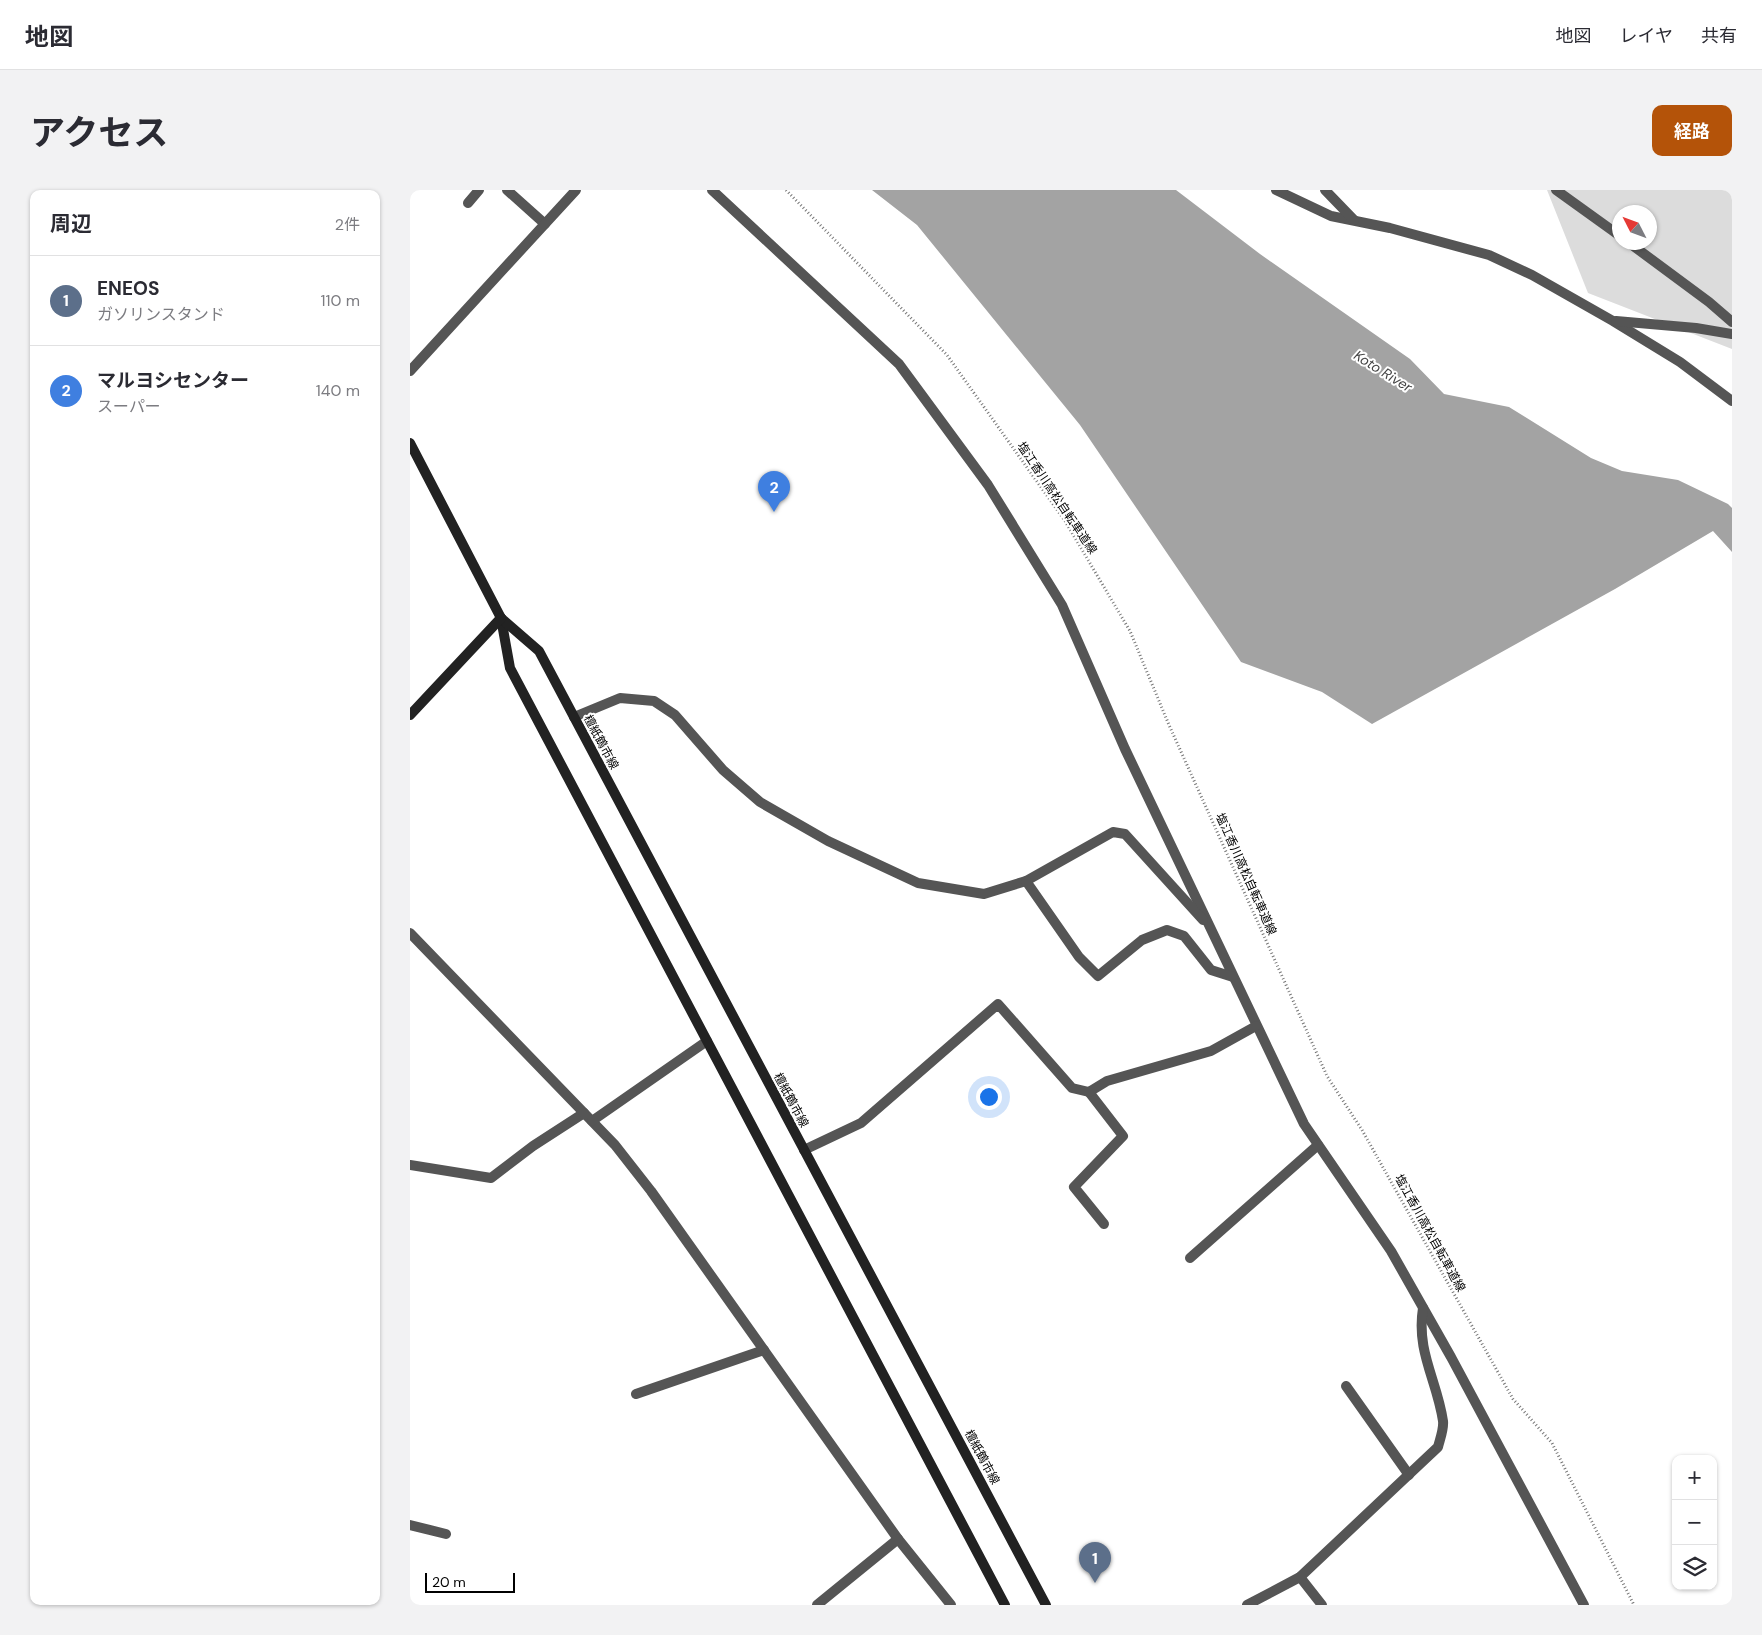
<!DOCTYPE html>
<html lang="ja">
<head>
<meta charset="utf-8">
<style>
	body { margin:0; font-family:"DM Sans","Noto Sans JP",sans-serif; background:#f2f2f3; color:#2b2b33 }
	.controls { position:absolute; right:15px; bottom:15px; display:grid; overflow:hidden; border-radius:10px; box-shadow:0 1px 4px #0004 }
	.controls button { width:45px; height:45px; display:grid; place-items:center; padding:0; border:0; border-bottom:1px solid #e1e1e2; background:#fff; color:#2b2b33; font:25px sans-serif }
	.compass { position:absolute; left:1202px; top:15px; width:45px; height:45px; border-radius:50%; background:#fff; box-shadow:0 1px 4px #0004; rotate:312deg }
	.scale { position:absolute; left:15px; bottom:12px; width:90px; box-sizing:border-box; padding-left:5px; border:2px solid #000; border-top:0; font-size:14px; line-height:18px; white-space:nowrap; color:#000; -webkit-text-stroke:4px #fff; paint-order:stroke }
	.you { position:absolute; left:578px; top:906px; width:18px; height:18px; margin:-12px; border:4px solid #fff; border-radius:50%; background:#1a73e8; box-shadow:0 0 0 8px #1a73e833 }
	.badge { display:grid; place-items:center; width:32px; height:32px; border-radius:50%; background:#b45309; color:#fff; font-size:16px; font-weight:700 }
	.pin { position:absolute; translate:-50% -41px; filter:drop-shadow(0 1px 2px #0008) }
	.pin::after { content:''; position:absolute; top:26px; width:18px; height:15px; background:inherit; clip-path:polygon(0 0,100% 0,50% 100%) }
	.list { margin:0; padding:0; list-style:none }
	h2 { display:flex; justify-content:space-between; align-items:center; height:65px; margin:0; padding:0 20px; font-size:21px }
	h2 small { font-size:16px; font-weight:400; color:#7c7c81 }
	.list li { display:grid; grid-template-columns:32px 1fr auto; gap:15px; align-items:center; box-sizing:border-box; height:90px; padding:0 20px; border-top:1px solid #e1e1e2 }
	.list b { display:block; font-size:19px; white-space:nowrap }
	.list p { margin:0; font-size:16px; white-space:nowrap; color:#7c7c81 }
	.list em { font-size:16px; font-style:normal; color:#7c7c81 }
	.icon { flex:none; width:28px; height:28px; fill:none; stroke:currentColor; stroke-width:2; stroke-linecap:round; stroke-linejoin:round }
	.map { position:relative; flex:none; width:1322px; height:1415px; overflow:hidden; border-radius:10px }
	header { display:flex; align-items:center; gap:30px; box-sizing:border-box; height:70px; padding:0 25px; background:#fff; border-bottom:1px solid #e1e1e2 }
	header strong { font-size:24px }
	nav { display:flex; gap:28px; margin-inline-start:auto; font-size:18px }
	.intro { display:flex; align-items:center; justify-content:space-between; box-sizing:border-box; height:120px; padding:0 30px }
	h1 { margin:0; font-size:35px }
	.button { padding:12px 22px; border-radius:10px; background:#b45309; color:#fff; font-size:18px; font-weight:700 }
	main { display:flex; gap:30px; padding:0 30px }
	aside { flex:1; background:#fff; border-radius:10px; box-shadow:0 1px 4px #0004 }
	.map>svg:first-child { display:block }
	.green { fill:#dcdcdc; fill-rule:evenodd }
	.water { fill:#a3a3a3 }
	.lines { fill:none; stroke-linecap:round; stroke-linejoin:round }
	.path { stroke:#777; stroke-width:3; stroke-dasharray:1 2.5; stroke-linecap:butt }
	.lane { stroke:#555; stroke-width:10 }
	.street { stroke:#555; stroke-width:10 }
	.secondary { stroke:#222; stroke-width:10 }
	.labels { text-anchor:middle; stroke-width:4; stroke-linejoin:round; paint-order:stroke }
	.street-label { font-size:12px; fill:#000; stroke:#fff }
	.water-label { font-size:14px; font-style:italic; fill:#444; stroke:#fff }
</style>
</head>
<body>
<header>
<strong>地図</strong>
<nav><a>地図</a><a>レイヤ</a><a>共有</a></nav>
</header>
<div class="intro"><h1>アクセス</h1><a class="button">経路</a></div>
<main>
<aside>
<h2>周辺<small>2件</small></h2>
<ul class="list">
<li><span class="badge" style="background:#5c6f8a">1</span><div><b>ENEOS</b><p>ガソリンスタンド</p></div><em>110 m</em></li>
<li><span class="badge" style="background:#3f7fe0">2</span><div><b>マルヨシセンター</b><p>スーパー</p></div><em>140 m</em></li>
</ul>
</aside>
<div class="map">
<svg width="1322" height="1415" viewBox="0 0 1322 1415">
	<rect width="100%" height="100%" fill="#fff"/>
	<path class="green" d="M1137 0H1322V159L1178 103ZM1210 22H1240V52H1210Z"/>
	<polygon class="water" points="462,0 766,0 850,64 1000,169 1034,204 1099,217 1181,268 1212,281 1268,290 1318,314 1322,318 1322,362 1303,341 1205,399 962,534 912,502 831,472 670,235 507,35"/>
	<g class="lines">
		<polyline class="path" points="376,0 537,165 655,331 720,441 759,535 917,886 952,940 1103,1209 1142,1253 1224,1415"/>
		<polyline class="lane" points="0,975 81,988 123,956 174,923"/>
		<g class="street">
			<polyline points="97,0 135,34"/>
			<polyline points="302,0 489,174 578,295 652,415 715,559 894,934 981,1061 1041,1167 1174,1415"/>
			<polyline points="866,0 921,26 980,38 1079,65 1122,85 1203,131 1270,172 1322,211"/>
			<polyline points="915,0 944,30"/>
			<polyline points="1146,0 1210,46"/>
			<polyline points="58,13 69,0"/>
			<polyline points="1218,52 1299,112 1322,132"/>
			<polyline points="1206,131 1286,138 1322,144"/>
			<polyline points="0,181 166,0"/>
			<polyline points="164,527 210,508 244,511 265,525 313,580 350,612 418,651 508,693 574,704 616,691 703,642 715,644 793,730"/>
			<polyline points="616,691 669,767 688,786 732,750 757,740 774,746 801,780 823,787"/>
			<polyline points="0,743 205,955 241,1001 488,1349 541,1415"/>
			<polyline points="679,902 713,946 664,997 694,1034"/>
			<polyline points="182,931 297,851"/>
			<polyline points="394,960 451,933 588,814 662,898 679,902 697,891 801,861 846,836"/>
			<polyline points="780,1068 908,955"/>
			<polyline points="936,1196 999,1285"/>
			<polyline points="226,1204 354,1160"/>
			<polyline points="0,1335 36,1344"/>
			<polyline points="890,1387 912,1415"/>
			<polyline points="407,1415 488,1349"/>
			<path d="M837 1415 890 1387 1028 1257C1030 1249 1034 1239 1033 1231 1027 1190 1006 1162 1013 1118"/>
		</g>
		<g class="secondary">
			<polyline points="0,253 91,428 100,478 595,1415"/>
			<polyline points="91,428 129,461 636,1415"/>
			<polyline points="0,525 91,428"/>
		</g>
	</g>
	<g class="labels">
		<g class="street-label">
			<text transform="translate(647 308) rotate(56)" y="4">塩江香川高松自転車道線</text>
			<text transform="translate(191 552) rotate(62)" y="4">檀紙鶴市線</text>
			<text transform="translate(836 684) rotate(66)" y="4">塩江香川高松自転車道線</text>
			<text transform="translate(381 910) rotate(62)" y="4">檀紙鶴市線</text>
			<text transform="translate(1020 1043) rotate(61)" y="4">塩江香川高松自転車道線</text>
			<text transform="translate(572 1267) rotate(62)" y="4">檀紙鶴市線</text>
		</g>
		<g class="water-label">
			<text transform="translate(973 181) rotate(32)" y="5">Koto River</text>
		</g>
	</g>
</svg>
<div class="controls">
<button>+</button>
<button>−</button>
<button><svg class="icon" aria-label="layers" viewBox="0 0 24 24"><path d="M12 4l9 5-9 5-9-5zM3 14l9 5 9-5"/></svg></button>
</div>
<svg class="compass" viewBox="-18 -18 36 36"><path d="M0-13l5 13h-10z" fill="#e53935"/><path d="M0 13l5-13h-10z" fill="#7c7c81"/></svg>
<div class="scale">20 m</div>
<div class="you"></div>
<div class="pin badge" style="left:685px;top:1393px;background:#5c6f8a">1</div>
<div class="pin badge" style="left:364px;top:322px;background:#3f7fe0">2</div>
</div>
</main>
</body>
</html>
